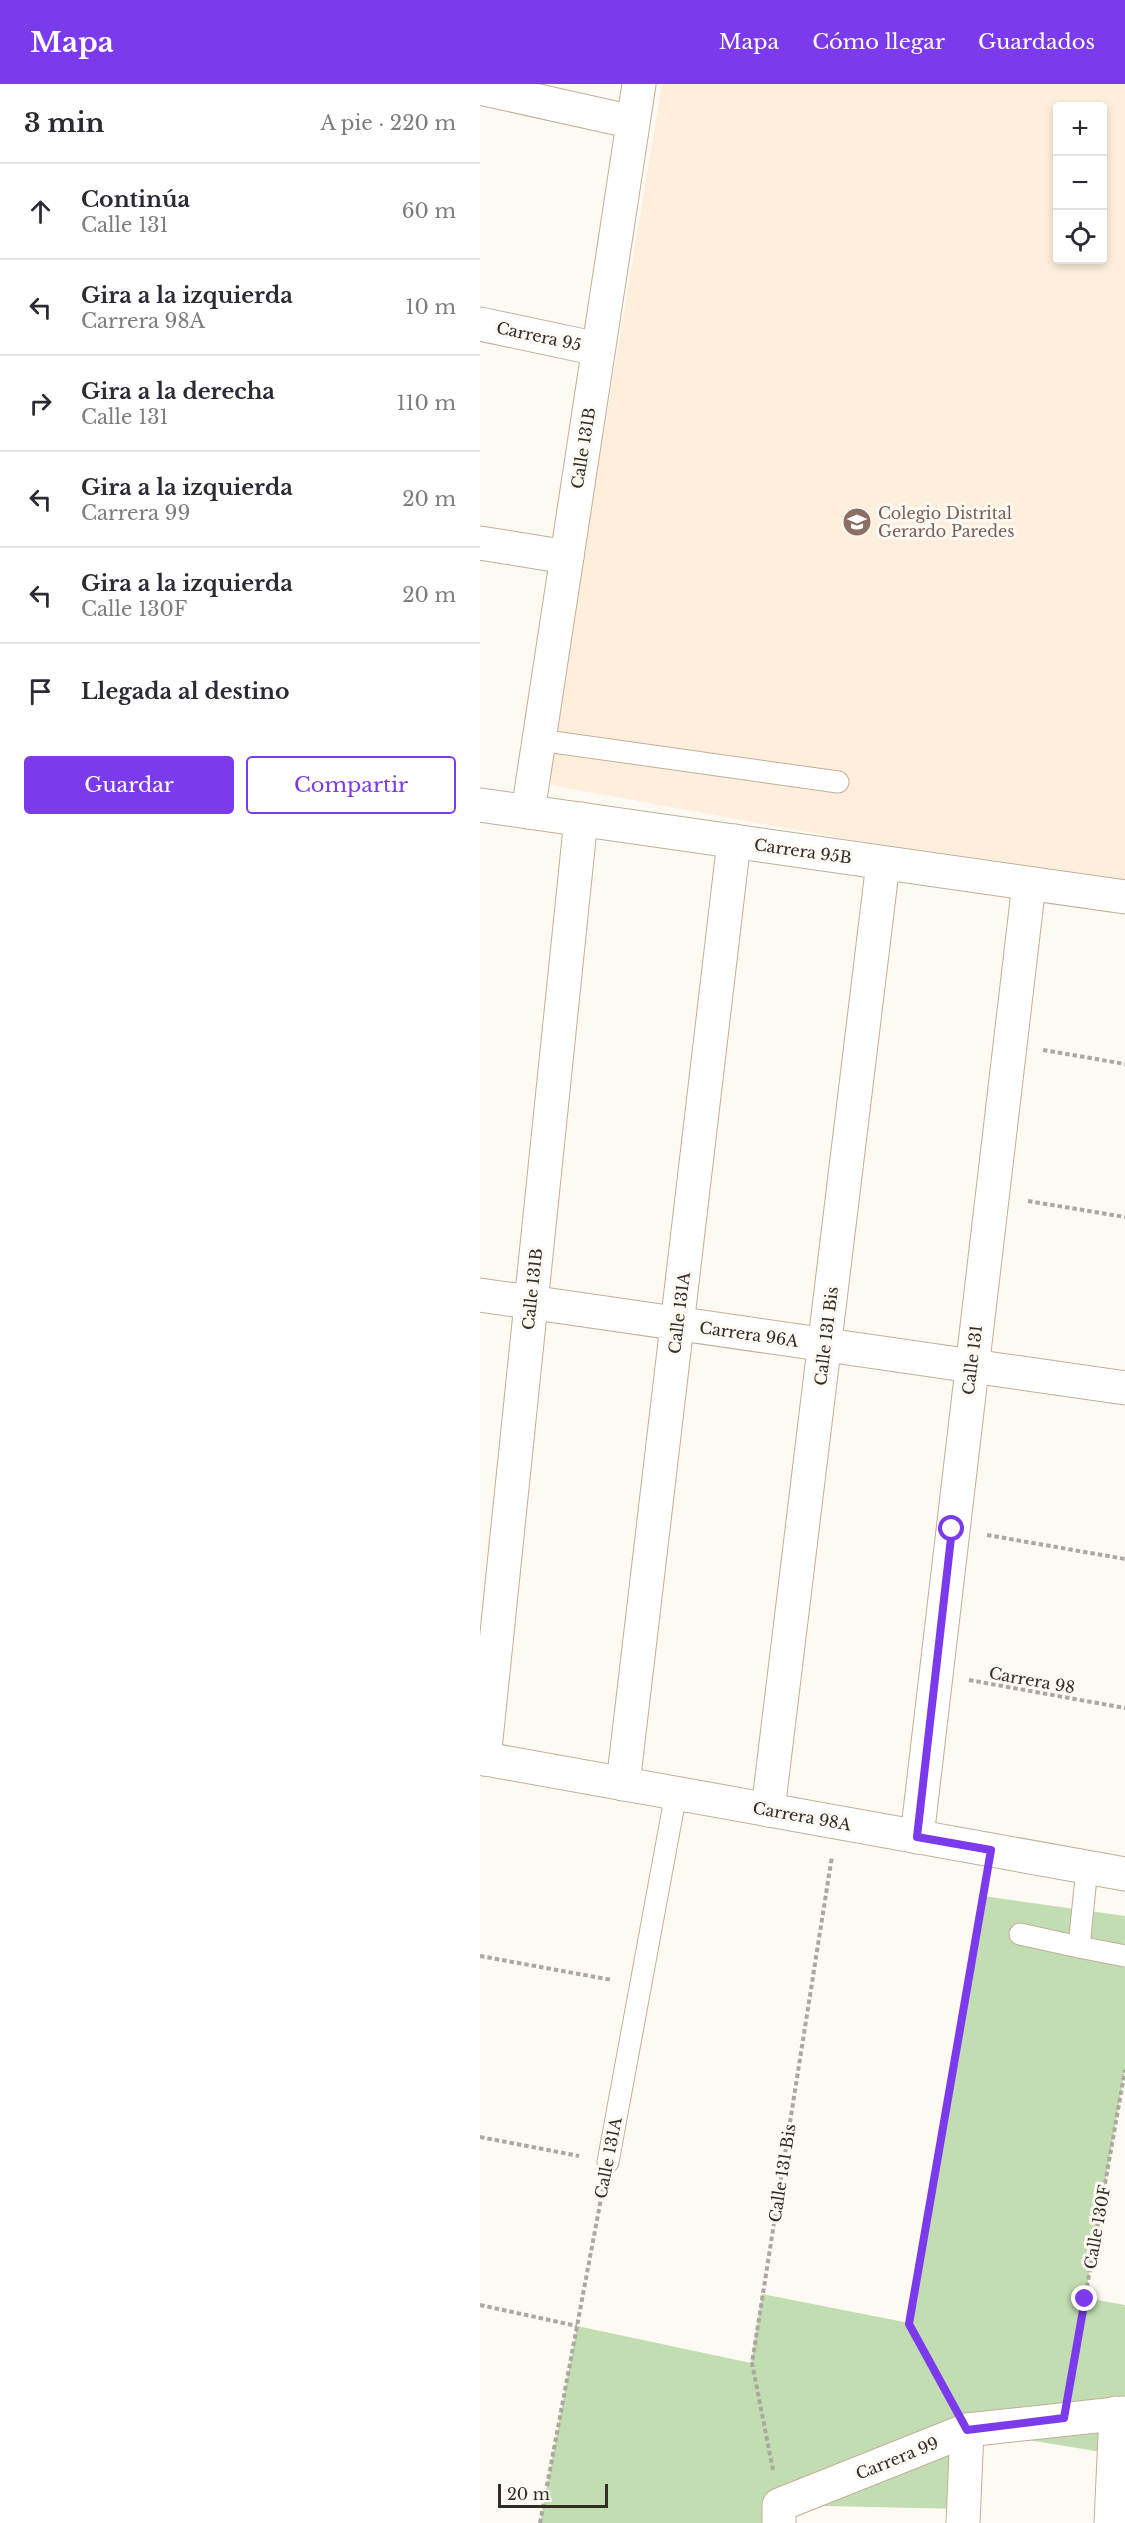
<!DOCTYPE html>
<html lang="es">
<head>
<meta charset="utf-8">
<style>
	body { margin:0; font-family:"Libre Baskerville",serif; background:#f7f7f7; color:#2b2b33 }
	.controls { position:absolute; right:18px; top:18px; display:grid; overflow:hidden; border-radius:6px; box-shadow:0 3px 9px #0003 }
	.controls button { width:54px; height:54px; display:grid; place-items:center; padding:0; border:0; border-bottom:2px solid #e1e1e2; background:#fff; color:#2b2b33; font:30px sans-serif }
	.scale { position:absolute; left:18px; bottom:15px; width:110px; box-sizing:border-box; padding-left:6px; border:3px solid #352d24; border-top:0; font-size:16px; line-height:21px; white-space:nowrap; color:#352d24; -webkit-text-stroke:4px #fdf9f3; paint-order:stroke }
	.stop { position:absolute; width:18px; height:18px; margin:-14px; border:4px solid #7c3aed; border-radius:50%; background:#fff }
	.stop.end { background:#7c3aed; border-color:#fff; box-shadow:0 2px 6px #0008 }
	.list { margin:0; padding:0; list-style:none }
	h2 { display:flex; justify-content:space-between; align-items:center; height:78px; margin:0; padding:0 24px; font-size:26px }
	h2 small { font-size:20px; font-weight:400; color:#7c7c81 }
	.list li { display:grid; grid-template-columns:39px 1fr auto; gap:18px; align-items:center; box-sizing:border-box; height:96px; padding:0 24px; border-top:2px solid #e1e1e2 }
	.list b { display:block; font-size:22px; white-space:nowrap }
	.list p { margin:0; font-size:20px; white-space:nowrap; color:#7c7c81 }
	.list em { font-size:20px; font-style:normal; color:#7c7c81 }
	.actions { display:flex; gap:12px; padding:18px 24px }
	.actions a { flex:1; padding:14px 0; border:2px solid #7c3aed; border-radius:6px; text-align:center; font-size:21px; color:#7c3aed }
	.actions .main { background:#7c3aed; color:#fff }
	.icon { flex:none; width:33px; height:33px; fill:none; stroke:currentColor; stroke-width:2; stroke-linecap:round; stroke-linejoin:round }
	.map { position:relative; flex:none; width:645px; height:2439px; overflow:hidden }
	header { display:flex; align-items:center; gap:36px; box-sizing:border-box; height:84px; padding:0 30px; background:#7c3aed; color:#fff }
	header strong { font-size:28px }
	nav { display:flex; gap:33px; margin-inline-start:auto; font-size:21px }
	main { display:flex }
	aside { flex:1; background:#fff }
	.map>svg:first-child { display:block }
	.built { fill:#feefdc; fill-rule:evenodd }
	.green { fill:#c2ddb1 }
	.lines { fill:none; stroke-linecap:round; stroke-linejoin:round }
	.lane-casing { stroke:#c2ae96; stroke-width:23 }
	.street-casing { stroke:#c2ae96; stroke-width:35 }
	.path { stroke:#ada7a0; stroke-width:4; stroke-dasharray:4.5 3; stroke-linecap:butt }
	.lane { stroke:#fff; stroke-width:21 }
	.street { stroke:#fff; stroke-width:33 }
	.route { stroke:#7c3aed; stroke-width:8 }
	.labels { text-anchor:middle; stroke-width:6; stroke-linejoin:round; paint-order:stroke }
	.street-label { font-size:16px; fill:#352d24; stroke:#fdf9f3 }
	.education-label { font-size:16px; fill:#785e54; stroke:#fdf9f3; text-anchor:start }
</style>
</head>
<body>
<header>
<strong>Mapa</strong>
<nav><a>Mapa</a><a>Cómo llegar</a><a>Guardados</a></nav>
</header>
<main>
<aside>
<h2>3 min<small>A pie · 220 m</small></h2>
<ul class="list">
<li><svg class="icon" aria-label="ahead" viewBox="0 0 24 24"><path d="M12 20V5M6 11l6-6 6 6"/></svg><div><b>Continúa</b><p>Calle 131</p></div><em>60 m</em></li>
<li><svg class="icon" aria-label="left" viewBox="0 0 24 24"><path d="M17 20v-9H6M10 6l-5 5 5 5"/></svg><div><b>Gira a la izquierda</b><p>Carrera 98A</p></div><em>10 m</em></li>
<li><svg class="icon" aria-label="right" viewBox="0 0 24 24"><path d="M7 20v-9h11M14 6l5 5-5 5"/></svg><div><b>Gira a la derecha</b><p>Calle 131</p></div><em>110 m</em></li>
<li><svg class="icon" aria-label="left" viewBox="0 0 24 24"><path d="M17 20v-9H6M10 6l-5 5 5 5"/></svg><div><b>Gira a la izquierda</b><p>Carrera 99</p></div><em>20 m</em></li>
<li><svg class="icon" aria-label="left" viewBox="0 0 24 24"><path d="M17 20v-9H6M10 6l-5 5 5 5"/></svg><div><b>Gira a la izquierda</b><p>Calle 130F</p></div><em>20 m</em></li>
<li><svg class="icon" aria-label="arrive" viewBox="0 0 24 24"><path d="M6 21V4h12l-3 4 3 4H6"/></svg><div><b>Llegada al destino</b></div></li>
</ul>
<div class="actions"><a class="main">Guardar</a><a>Compartir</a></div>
</aside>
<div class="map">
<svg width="645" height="2439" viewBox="0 0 645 2439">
	<rect width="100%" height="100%" fill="#fdf9f3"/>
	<path class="built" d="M182 0H645V806L65 700ZM578 22H622V176H578Z"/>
	<polygon class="green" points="503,1812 645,1832 645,1986 605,2214 645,2221 645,2329 634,2370 487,2346 484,2425 300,2421 299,2439 60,2439 97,2242 271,2279 282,2210 429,2239"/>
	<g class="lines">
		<g class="lane-casing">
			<g id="lane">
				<polyline points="59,656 358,698"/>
				<polyline points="540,1850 599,1863 607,1783"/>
				<polyline points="599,1863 645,1872"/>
				<polyline points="128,2078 196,1709"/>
			</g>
		</g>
		<g class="street-casing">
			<g id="street">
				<polyline points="0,4 153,38"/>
				<polyline points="0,240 118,265"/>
				<polyline points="0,459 87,473"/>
				<polyline points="0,721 645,813"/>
				<polyline points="48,728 159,0"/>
				<polyline points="0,1211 645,1304"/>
				<polyline points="0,1674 645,1790"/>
				<polyline points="4,1675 101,735"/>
				<polyline points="143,1700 254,757"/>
				<polyline points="288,1726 403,779"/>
				<polyline points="437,1753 549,800"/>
				<polyline points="299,2439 299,2421 487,2346 645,2329"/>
				<polyline points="483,2439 487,2346"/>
				<polyline points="631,2439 636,2329"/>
			</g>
		</g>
		<g class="path">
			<polyline points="563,966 645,980"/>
			<polyline points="548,1117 645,1133"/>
			<polyline points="507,1451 645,1475"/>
			<polyline points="489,1596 645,1624"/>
			<polyline points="0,1872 132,1896"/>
			<polyline points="0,2053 99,2072"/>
			<polyline points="0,2221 97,2242"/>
			<polyline points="590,2299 645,1986"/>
			<polyline points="470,2315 429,2240 505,1799"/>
			<polyline points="293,2386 272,2279 352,1772"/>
			<polyline points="60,2439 123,2104"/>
		</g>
		<use href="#lane" class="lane"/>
		<use href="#street" class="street"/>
	</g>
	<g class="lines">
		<polyline class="route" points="472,1445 437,1753 511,1766 429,2240 487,2346 584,2334 605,2215"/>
	</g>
	<defs>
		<g id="school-disc" transform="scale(1.5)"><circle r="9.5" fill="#8d6e63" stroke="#fdf9f3"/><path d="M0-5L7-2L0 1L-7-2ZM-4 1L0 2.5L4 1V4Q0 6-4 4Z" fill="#fff"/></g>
	</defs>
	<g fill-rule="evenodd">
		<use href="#school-disc" x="377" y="438"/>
	</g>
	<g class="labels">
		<g class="street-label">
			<text transform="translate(59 252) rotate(12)" y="6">Carrera 95</text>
			<text transform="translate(103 364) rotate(-81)" y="6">Calle 131B</text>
			<text transform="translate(323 767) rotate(8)" y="6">Carrera 95B</text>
			<text transform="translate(52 1205) rotate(-84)" y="6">Calle 131B</text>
			<text transform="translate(199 1229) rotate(-83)" y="6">Calle 131A</text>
			<text transform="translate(269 1250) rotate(8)" y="6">Carrera 96A</text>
			<text transform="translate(346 1252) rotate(-83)" y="6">Calle 131 Bis</text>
			<text transform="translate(492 1276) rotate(-83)" y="6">Calle 131</text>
			<text transform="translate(552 1596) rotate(10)" y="6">Carrera 98</text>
			<text transform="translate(322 1732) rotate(10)" y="6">Carrera 98A</text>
			<text transform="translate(128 2074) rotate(-79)" y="6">Calle 131A</text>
			<text transform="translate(302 2089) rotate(-81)" y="6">Calle 131 Bis</text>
			<text transform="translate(617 2143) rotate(-80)" y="6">Calle 130F</text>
			<text transform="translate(417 2374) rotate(-22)" y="6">Carrera 99</text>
		</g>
		<g class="education-label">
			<text x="398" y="435">Colegio Distrital<tspan x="398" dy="18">Gerardo Paredes</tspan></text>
		</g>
	</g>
</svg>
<div class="controls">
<button>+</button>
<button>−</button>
<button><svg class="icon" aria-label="locate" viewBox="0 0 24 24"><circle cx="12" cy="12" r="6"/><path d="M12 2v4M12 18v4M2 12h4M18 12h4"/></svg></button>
</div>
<div class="scale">20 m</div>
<div class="stop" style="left:472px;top:1445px"></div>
<div class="stop end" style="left:605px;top:2215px"></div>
</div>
</main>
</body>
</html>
